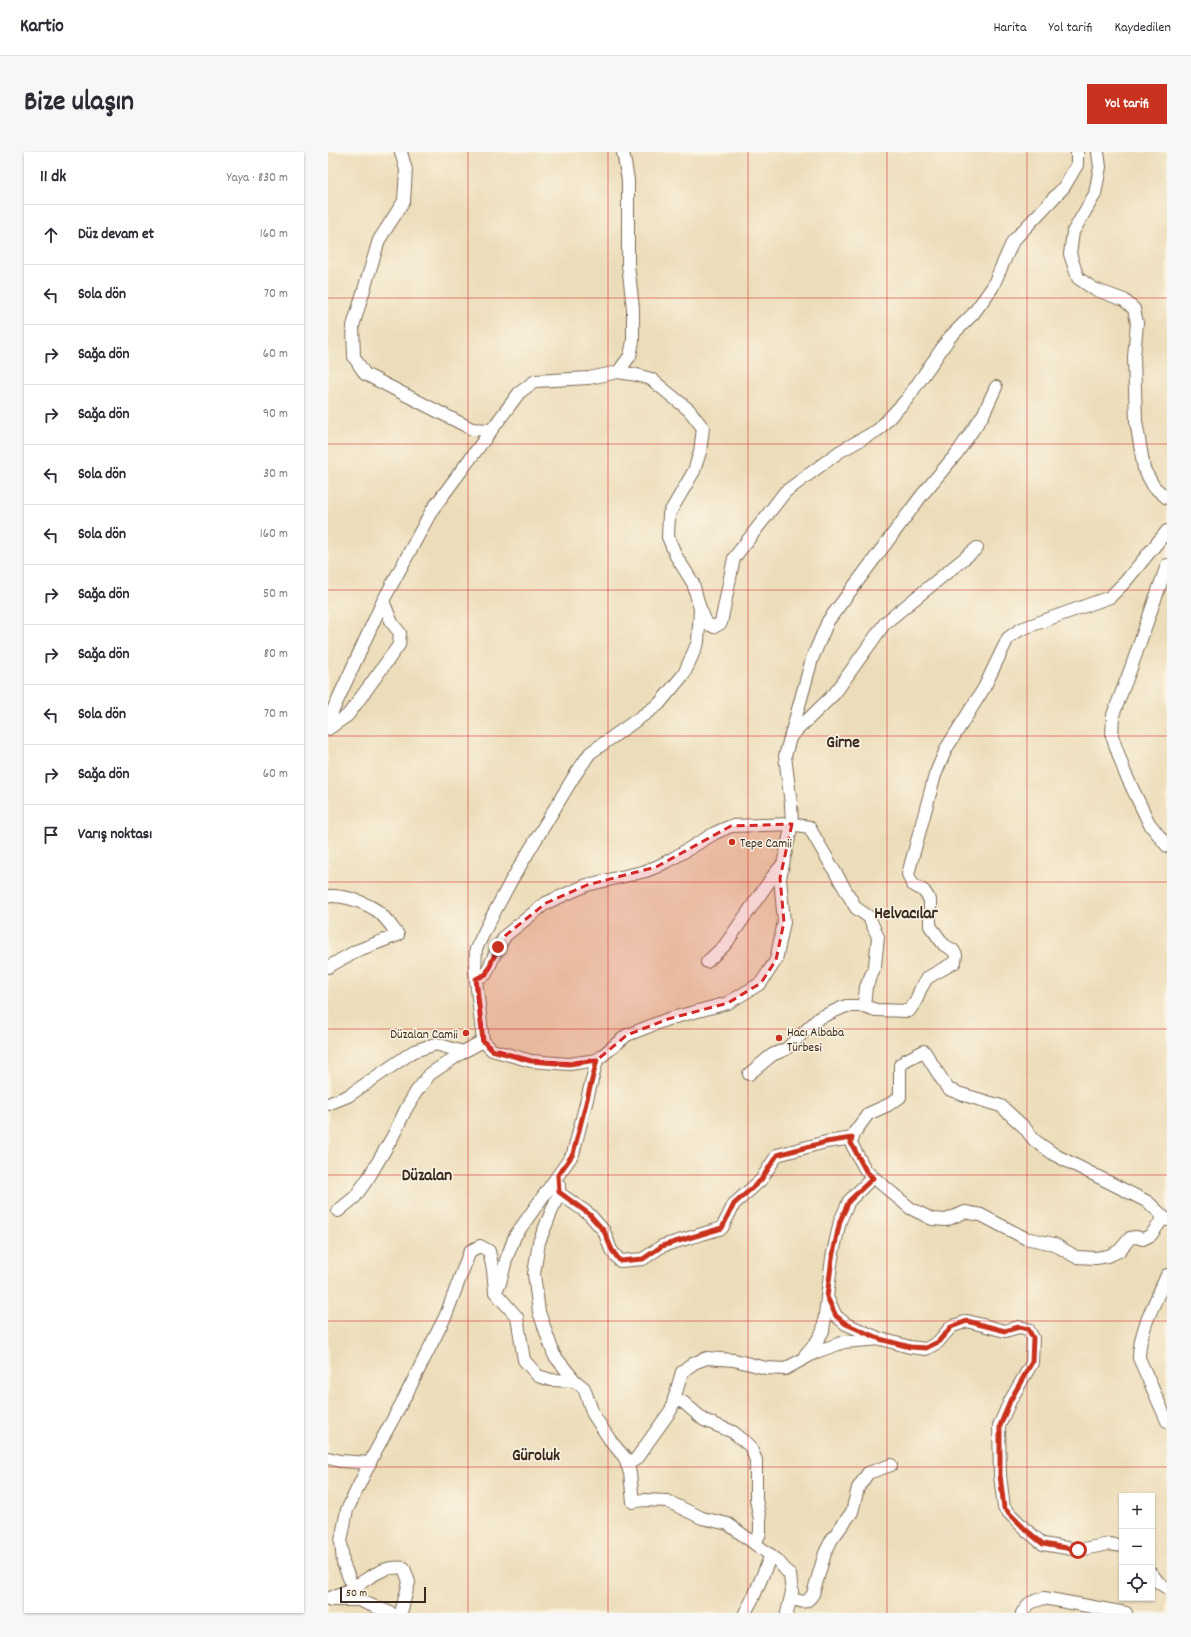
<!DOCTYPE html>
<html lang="tr">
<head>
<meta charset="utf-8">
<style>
	body { margin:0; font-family:Dekko,sans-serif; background:#f7f7f7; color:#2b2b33 }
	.controls { position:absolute; right:12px; bottom:12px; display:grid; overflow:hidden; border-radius:0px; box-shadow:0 1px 3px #0004 }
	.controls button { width:36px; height:36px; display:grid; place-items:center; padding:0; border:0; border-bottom:1px solid #e1e1e2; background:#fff; color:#2b2b33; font:20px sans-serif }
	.scale { position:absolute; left:12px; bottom:10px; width:86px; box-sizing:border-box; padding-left:4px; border:2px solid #3b2a1e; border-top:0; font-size:11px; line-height:14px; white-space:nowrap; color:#3b2a1e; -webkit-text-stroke:3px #fcf5e5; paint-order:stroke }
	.stop { position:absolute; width:12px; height:12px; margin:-9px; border:3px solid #c8321e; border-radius:50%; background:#fff }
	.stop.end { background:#c8321e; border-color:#fff; box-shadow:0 1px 4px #0008 }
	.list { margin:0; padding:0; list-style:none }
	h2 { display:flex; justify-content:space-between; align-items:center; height:52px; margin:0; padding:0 16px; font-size:17px }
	h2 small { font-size:13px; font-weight:400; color:#7c7c81 }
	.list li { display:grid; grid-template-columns:26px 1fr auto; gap:12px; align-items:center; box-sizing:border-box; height:60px; padding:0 16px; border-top:1px solid #e1e1e2 }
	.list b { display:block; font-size:15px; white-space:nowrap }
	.list em { font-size:13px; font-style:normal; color:#7c7c81 }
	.icon { flex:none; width:22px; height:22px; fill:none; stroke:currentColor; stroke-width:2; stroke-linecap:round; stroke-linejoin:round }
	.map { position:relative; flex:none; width:839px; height:1461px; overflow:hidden; border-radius:0px }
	header { display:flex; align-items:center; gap:24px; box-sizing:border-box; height:56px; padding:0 20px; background:#fff; border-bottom:1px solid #e1e1e2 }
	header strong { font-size:19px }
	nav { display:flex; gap:22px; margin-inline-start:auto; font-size:14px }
	.intro { display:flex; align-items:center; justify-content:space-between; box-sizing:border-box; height:96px; padding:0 24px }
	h1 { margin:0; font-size:28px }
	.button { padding:10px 18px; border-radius:0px; background:#c8321e; color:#fff; font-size:14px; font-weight:700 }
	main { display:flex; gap:24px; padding:0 24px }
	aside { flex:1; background:#fff; border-radius:0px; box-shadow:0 1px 3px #0004 }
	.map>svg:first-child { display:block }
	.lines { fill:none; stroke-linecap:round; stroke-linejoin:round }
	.minor-casing { stroke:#796955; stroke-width:14 }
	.minor { stroke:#fff; stroke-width:12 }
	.route { stroke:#c8321e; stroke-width:5 }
	.marked { fill:#d62828; fill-opacity:0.2; stroke:#d62828; stroke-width:3; stroke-dasharray:8 5; stroke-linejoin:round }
	.grid { fill:none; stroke:#d62828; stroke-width:1; stroke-opacity:0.55 }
	.poi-dot { fill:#c8321e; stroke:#fcf5e5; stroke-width:1.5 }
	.labels { text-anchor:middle; stroke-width:3; stroke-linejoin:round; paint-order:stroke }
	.poi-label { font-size:13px; fill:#3b2a1e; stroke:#fcf5e5; text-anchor:start }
	.district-label { font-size:17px; font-weight:bold; fill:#3b2a1e; stroke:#fcf5e5 }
</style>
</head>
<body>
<header>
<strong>Kartio</strong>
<nav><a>Harita</a><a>Yol tarifi</a><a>Kaydedilen</a></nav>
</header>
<div class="intro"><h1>Bize ulaşın</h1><a class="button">Yol tarifi</a></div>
<main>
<aside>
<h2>11 dk<small>Yaya · 830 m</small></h2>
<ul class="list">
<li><svg class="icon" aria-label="ahead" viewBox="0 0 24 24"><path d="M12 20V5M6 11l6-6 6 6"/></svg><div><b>Düz devam et</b></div><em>160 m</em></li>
<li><svg class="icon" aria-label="left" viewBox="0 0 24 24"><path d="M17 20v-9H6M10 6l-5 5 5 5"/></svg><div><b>Sola dön</b></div><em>70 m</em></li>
<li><svg class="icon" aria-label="right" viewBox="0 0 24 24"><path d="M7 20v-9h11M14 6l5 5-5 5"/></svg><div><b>Sağa dön</b></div><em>60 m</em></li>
<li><svg class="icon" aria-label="right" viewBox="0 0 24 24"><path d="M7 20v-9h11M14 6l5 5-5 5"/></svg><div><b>Sağa dön</b></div><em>90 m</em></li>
<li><svg class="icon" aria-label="left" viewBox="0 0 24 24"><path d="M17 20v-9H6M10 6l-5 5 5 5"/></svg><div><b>Sola dön</b></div><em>30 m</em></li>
<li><svg class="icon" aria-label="left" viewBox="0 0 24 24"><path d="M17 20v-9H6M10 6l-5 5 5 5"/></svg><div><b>Sola dön</b></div><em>160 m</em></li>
<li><svg class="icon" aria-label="right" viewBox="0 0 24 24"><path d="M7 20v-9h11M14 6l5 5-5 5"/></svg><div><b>Sağa dön</b></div><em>50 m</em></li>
<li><svg class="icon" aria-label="right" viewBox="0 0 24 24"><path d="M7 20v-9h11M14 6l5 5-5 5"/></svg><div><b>Sağa dön</b></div><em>80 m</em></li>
<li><svg class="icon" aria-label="left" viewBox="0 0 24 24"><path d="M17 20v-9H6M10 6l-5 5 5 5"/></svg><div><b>Sola dön</b></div><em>70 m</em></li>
<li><svg class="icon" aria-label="right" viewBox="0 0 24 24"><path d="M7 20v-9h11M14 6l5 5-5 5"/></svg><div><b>Sağa dön</b></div><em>60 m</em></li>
<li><svg class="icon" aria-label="arrive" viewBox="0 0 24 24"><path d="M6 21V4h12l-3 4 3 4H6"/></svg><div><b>Varış noktası</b></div></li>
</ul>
</aside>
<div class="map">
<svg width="839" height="1461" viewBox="0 0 839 1461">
	<rect width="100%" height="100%" fill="#fcf5e5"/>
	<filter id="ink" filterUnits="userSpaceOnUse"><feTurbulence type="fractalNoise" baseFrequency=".025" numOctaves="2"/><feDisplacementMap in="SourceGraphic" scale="8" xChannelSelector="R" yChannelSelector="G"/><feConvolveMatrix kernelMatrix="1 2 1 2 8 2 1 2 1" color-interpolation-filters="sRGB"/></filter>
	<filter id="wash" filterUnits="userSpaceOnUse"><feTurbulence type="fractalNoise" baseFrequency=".012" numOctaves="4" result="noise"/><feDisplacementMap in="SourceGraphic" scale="16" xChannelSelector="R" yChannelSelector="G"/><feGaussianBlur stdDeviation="0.9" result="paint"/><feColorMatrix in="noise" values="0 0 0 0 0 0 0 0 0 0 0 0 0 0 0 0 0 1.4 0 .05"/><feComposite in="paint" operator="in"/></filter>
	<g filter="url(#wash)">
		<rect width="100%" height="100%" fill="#ecddba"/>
	</g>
	<g filter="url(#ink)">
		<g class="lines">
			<g class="minor-casing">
				<g id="minor">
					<polyline points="73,0 78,18 76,49 51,88 25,174 26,205 37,222 144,277 163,278"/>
					<polyline points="770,0 772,15 767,42 745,80 742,102 750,126 766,137 796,148 806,157 809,171 806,205 808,269 816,317 826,335 839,346"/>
					<polyline points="290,220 302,204 305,189 305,156 300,113 300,28 295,0"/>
					<polyline points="839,413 803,516 785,563 784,584 797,621 821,671 839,694"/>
					<polyline points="373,458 378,471 386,475 393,471 406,406 457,340 511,300 550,278 579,247 622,185 645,162 664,136 685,89 736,35 749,13 749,0"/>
					<polyline points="0,569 55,449 104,358 191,241 207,229 261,226 290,220 309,223 323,227 361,258 375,276 372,300 366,319 341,362 340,385 348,404 365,431 372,457 370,490 356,522 331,552 262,601 245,626 183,729 160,772 148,797 147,819 155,889 164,898 203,909 241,912 269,908 299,883 340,867 400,851 433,831 448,808 456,770 452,726 464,672 463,652 457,604 484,507 500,469 594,343 629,301 655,263 668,235"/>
					<polyline points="0,577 20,563 71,493 72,481 64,471 55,449"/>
					<polyline points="463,584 507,541 557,471 649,396"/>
					<path d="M0 744C15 743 34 749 48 758 57 764 64 775 70 783L28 799 0 815"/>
					<polyline points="379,810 397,793 445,724 454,713"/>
					<polyline points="148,827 158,822 170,795 178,783 218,751 259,733 318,719 328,715 344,707 387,681 403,674 464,672 481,675 528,756 541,765 550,785 547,814 538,835 536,854 548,858 581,859 588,849 592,838 599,826 627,810 628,803 625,798 616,793 602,774 602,748 596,739 584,732 580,722 607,623 618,597 656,536 680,486 693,477 782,445 797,430 839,379"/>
					<polyline points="269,908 245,1002 187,1084 178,1108 172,1131 167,1140 189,1165 196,1208 210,1224 223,1228 247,1229 256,1236 265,1262 282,1288 297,1306 302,1321 305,1350 315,1348 339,1349 374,1366 400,1372 449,1408 462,1423 464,1440 459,1461"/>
					<polyline points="421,922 444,903 458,897 491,866 518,854 536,854"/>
					<polyline points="0,952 20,944 86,899 108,892 135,900 155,889"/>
					<polyline points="545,1025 521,1049 512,1069 504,1106 499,1145 508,1164 518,1172 550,1186"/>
					<polyline points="231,1033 231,1041 211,1090 206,1122 211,1160 226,1203 247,1229"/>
					<polyline points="231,1041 261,1062 276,1079 283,1098 292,1109 315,1107 334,1094 394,1076 406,1052 433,1028 449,1003 498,990 525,986"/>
					<polyline points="10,1059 27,1045 41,1025 65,984 78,957 88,940 102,922 135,900"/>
					<polyline points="836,1065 823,1083 815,1087 808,1085 802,1086 791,1099 780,1104 768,1106 748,1105 726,1092 697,1086 653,1063 637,1060 618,1068 604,1067 582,1056 538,1019 523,991 526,981 540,962 560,953 572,945 572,913 578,908 596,899 620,937 633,942 673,954 696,975 706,988 727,1003 820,1050 839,1068"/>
					<path d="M839 1123C828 1149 811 1178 811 1206L839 1269"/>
					<polyline points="477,1203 489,1189 495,1179 499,1146"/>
					<polyline points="346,1247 355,1250 376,1268 405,1280 422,1294 428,1308 428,1347 432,1368 432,1381 427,1392"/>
					<polyline points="0,1306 12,1309 42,1311"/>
					<polyline points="299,1313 308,1307 343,1258 354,1220 366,1211 379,1206 406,1208 438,1216 457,1217 488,1200 516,1190 553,1187 582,1195 598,1197 610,1190 623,1175 639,1169 677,1179 691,1175 700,1177 705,1186 704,1211 682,1249 671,1274 672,1323 676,1356 698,1378 715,1392 750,1398 781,1392 794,1394"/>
					<polyline points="824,1422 830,1430 839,1436"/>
					<path d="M463 1446C474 1450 478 1453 485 1442L497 1401 504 1387 524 1360 530 1336 540 1321 563 1313"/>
					<path d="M0 1447C8 1443 18 1440 26 1435 43 1425 55 1413 76 1416L81 1430 73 1461"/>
					<polyline points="3,1448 30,1448 63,1461"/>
					<polyline points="30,1448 15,1411 13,1389 19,1358 47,1300 77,1245 118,1163 142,1099 152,1094 161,1099 165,1118 167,1139"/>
					<polyline points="417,1461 426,1444 443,1403"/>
					<polyline points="694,1461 702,1451 716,1446 798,1461"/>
				</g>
			</g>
			<use href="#minor" class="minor"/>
		</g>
	</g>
	<g class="lines" filter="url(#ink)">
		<polyline class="route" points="170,795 158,822 148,827 155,889 164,898 203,909 241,912 269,908 245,1002 230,1023 231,1040 261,1062 276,1079 284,1098 292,1109 315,1107 334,1094 394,1076 406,1052 433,1028 449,1003 498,990 524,986 523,991 538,1019 545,1026 521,1049 512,1069 504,1106 499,1145 508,1164 518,1172 552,1187 582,1195 598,1196 610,1190 623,1175 639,1169 677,1179 691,1175 700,1177 705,1186 704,1210 682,1249 672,1274 672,1323 676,1356 698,1378 715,1392 750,1398"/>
	</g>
	<path class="marked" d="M464 672 452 726 456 770 448 808 433 831 400 851 340 867 299 883 269 908 241 912 203 909 164 898 155 889 148 827 158 822 178 783 218 751 259 733 328 715 403 674Z"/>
	<path class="grid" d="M140 0V1461M280 0V1461M420 0V1461M559 0V1461M699 0V1461M0 146H839M0 292H839M0 438H839M0 584H839M0 730H839M0 877H839M0 1023H839M0 1169H839M0 1315H839"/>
	<g class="poi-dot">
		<circle cx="404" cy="690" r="4"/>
		<circle cx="138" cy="881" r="4"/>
		<circle cx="451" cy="886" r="4"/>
	</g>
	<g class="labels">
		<g class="poi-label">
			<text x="412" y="695">Tepe Camii</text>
			<text x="459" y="884">Hacı Albaba<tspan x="459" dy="15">Türbesi</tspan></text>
			<text x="130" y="886" text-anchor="end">Düzalan Camii</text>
		</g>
		<g class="district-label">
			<text x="515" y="595">Girne</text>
			<text x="578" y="766">Helvacılar</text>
			<text x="99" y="1028">Düzalan</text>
			<text x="208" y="1308">Güroluk</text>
		</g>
	</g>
</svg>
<div class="controls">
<button>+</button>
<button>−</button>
<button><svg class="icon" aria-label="locate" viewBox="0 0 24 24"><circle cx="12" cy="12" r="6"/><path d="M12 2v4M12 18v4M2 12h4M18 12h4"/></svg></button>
</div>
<div class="scale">50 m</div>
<div class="stop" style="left:750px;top:1398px"></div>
<div class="stop end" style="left:170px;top:795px"></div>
</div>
</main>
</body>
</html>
